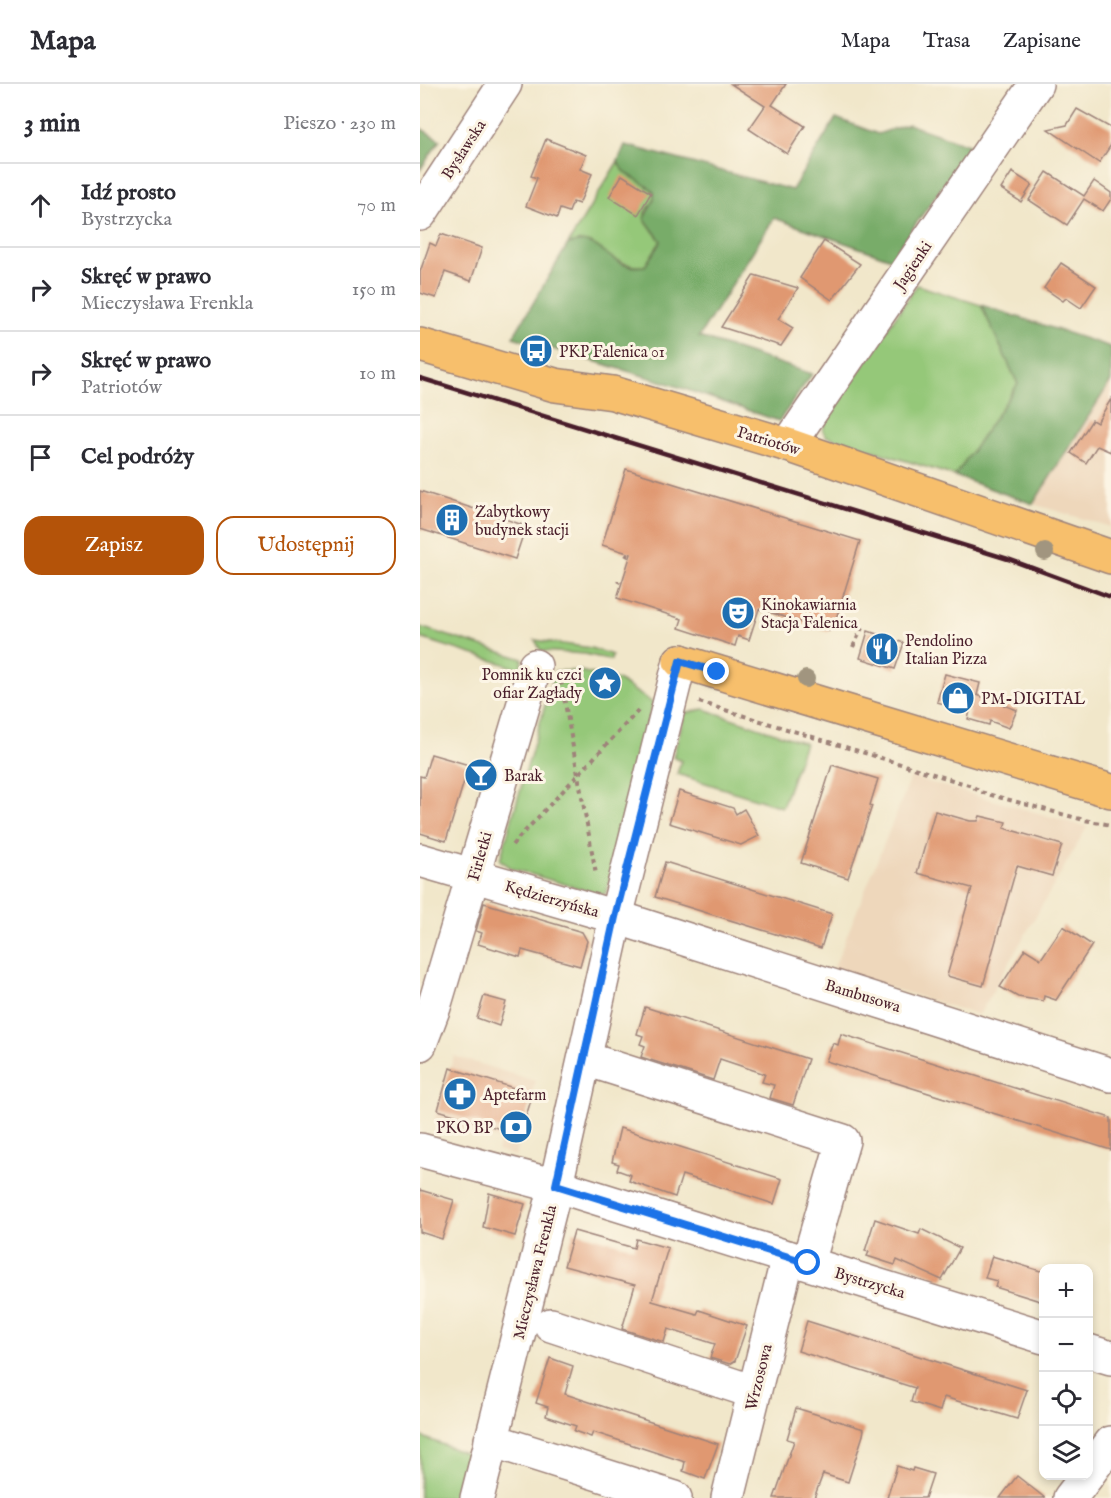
<!DOCTYPE html>
<html lang="pl">
<head>
<meta charset="utf-8">
<style>
	body { margin:0; font-family:"IM FELL English",serif; background:#f7f7f7; color:#2b2b33 }
	.controls { position:absolute; right:18px; bottom:18px; display:grid; overflow:hidden; border-radius:12px; box-shadow:0 3px 9px #0003 }
	.controls button { width:54px; height:54px; display:grid; place-items:center; padding:0; border:0; border-bottom:2px solid #e1e1e2; background:#fff; color:#2b2b33; font:30px sans-serif }
	.stop { position:absolute; width:18px; height:18px; margin:-14px; border:4px solid #1a73e8; border-radius:50%; background:#fff }
	.stop.end { background:#1a73e8; border-color:#fff; box-shadow:0 2px 6px #0008 }
	.list { margin:0; padding:0; list-style:none }
	h2 { display:flex; justify-content:space-between; align-items:center; height:78px; margin:0; padding:0 24px; font-size:26px }
	h2 small { font-size:20px; font-weight:400; color:#7c7c81 }
	.list li { display:grid; grid-template-columns:39px 1fr auto; gap:18px; align-items:center; box-sizing:border-box; height:84px; padding:0 24px; border-top:2px solid #e1e1e2 }
	.list b { display:block; font-size:22px; white-space:nowrap }
	.list p { margin:0; font-size:20px; white-space:nowrap; color:#7c7c81 }
	.list em { font-size:20px; font-style:normal; color:#7c7c81 }
	.actions { display:flex; gap:12px; padding:18px 24px }
	.actions a { flex:1; padding:14px 0; border:2px solid #b45309; border-radius:18px; text-align:center; font-size:21px; color:#b45309 }
	.actions .main { background:#b45309; color:#fff }
	.icon { flex:none; width:33px; height:33px; fill:none; stroke:currentColor; stroke-width:2; stroke-linecap:round; stroke-linejoin:round }
	.map { position:relative; flex:none; width:691px; height:1414px; overflow:hidden }
	header { display:flex; align-items:center; gap:36px; box-sizing:border-box; height:84px; padding:0 30px; background:#fff; border-bottom:2px solid #e1e1e2 }
	header strong { font-size:28px }
	nav { display:flex; gap:33px; margin-inline-start:auto; font-size:21px }
	main { display:flex }
	aside { flex:1; background:#fff }
	.map>svg:first-child { display:block }
	.built { fill:#eed7bb }
	.green { fill:#95c879; stroke:#707452; stroke-width:1.5 }
	.forest { fill:#78ac69; stroke:#61664a; stroke-width:1.5 }
	.building { fill:#e09871 }
	.lines { fill:none; stroke-linecap:round; stroke-linejoin:round }
	.minor-casing { stroke:#9e837a; stroke-width:36 }
	.major-casing { stroke:#9e837a; stroke-width:36 }
	.path { stroke:#9e837a; stroke-width:4; stroke-dasharray:4.5 4.5; stroke-linecap:butt }
	.minor { stroke:#fff; stroke-width:33 }
	.major { stroke:#f7bf6c; stroke-width:33 }
	.rail { stroke:#4a1f2b; stroke-width:4.5 }
	.tree { fill:#a1957f }
	.route { stroke:#1a73e8; stroke-width:8 }
	.labels { text-anchor:middle; stroke-width:6; stroke-linejoin:round; paint-order:stroke }
	.street-label { font-size:16px; fill:#4a1f2b; stroke:#fcf5e5 }
	.poi-label { font-size:16px; fill:#4a1f2b; stroke:#fcf5e5; text-anchor:start }
</style>
</head>
<body>
<header>
<strong>Mapa</strong>
<nav><a>Mapa</a><a>Trasa</a><a>Zapisane</a></nav>
</header>
<main>
<aside>
<h2>3 min<small>Pieszo · 230 m</small></h2>
<ul class="list">
<li><svg class="icon" aria-label="ahead" viewBox="0 0 24 24"><path d="M12 20V5M6 11l6-6 6 6"/></svg><div><b>Idź prosto</b><p>Bystrzycka</p></div><em>70 m</em></li>
<li><svg class="icon" aria-label="right" viewBox="0 0 24 24"><path d="M7 20v-9h11M14 6l5 5-5 5"/></svg><div><b>Skręć w prawo</b><p>Mieczysława Frenkla</p></div><em>150 m</em></li>
<li><svg class="icon" aria-label="right" viewBox="0 0 24 24"><path d="M7 20v-9h11M14 6l5 5-5 5"/></svg><div><b>Skręć w prawo</b><p>Patriotów</p></div><em>10 m</em></li>
<li><svg class="icon" aria-label="arrive" viewBox="0 0 24 24"><path d="M6 21V4h12l-3 4 3 4H6"/></svg><div><b>Cel podróży</b></div></li>
</ul>
<div class="actions"><a class="main">Zapisz</a><a>Udostępnij</a></div>
</aside>
<div class="map">
<svg width="691" height="1414" viewBox="0 0 691 1414">
	<rect width="100%" height="100%" fill="#fcf5e5"/>
	<filter id="ink" filterUnits="userSpaceOnUse"><feTurbulence type="fractalNoise" baseFrequency=".0167" numOctaves="2"/><feDisplacementMap in="SourceGraphic" scale="12" xChannelSelector="R" yChannelSelector="G"/><feConvolveMatrix kernelMatrix="1 2 1 2 8 2 1 2 1" color-interpolation-filters="sRGB"/></filter>
	<filter id="wash" filterUnits="userSpaceOnUse"><feTurbulence type="fractalNoise" baseFrequency=".008" numOctaves="4" result="noise"/><feDisplacementMap in="SourceGraphic" scale="24" xChannelSelector="R" yChannelSelector="G"/><feGaussianBlur stdDeviation="1.35" result="paint"/><feColorMatrix in="noise" values="0 0 0 0 0 0 0 0 0 0 0 0 0 0 0 0 0 1.4 0 .05"/><feComposite in="paint" operator="in"/></filter>
	<g filter="url(#wash)">
		<rect width="100%" height="100%" fill="#f1e7ca"/>
		<g class="built">
			<polygon points="691,297 691,443 613,420"/>
			<polygon points="491,693 667,743 559,931 413,886"/>
			<polygon points="34,972 115,997 96,1072 77,1067 80,1056 14,1036"/>
		</g>
		<g class="green">
			<path d="M198 77C202 92 224 97 234 108L235 116 225 128 226 138 241 157 225 182C195 185 175 155 148 160Z"/>
			<polygon points="497,201 561,221 598,300 535,392 406,352 403,347 405,337"/>
			<polygon points="0,543 103,575 100,585 0,554"/>
			<polygon points="115,556 171,564 192,571 191,576 165,570 121,567"/>
			<polygon points="135,587 160,587 198,596 233,619 186,810 175,809 93,785 80,776"/>
			<polygon points="284,625 385,659 362,723 257,690 261,677 253,673 265,629"/>
			<polygon points="0,1352 47,1370 36,1414 0,1414"/>
		</g>
		<g class="forest">
			<path d="M416 34 458 50 488 40 551 62 471 175 354 134 279 253 392 290 359 337 247 299 93 253 148 160C154 159 161 156 167 158 190 165 192 186 225 182L241 157 224 134 234 116V108C224 97 202 92 198 77L205 61 372 106Z"/>
			<polygon points="0,44 20,56 0,86"/>
			<polygon points="561,221 691,263 691,297 613,420 535,392 598,300"/>
		</g>
		<g id="blocks">
			<g class="building">
				<polygon points="311,0 366,0 352,21 385,42 367,70 329,45 345,22"/>
				<polygon points="657,25 691,44 691,61 679,79 628,45 647,41"/>
				<polygon points="126,55 166,71 160,85 172,90 159,120 153,118 149,128 140,125 137,134 106,122 117,94 111,92"/>
				<polygon points="592,88 612,101 601,118 581,105"/>
				<polygon points="627,88 664,112 674,97 691,109 691,115 683,127 664,115 647,141 609,116"/>
				<polygon points="202,91 231,109 218,131 189,113"/>
				<polygon points="21,150 62,164 51,197 25,188 16,214 0,209 0,188 10,159 16,162"/>
				<polygon points="404,157 440,180 412,216 380,194"/>
				<polygon points="641,179 676,202 661,224 646,214 643,217 624,204"/>
				<polygon points="334,191 378,204 358,235 373,244 361,262 301,243"/>
				<polygon points="691,315 691,368 677,362 666,379 651,369 672,336 677,339"/>
				<polygon points="206,385 440,457 416,535 413,534 409,547 339,525 329,556 318,552 315,562 259,544 262,535 197,514 211,470 182,461"/>
				<polygon points="0,407 106,442 95,475 0,445"/>
				<polygon points="448,547 484,559 475,585 440,574"/>
				<polygon points="525,590 560,599 557,611 597,626 589,644 570,637 569,641 548,635 550,627 517,618"/>
				<polygon points="11,670 49,681 26,757 0,749 0,692 4,693"/>
				<polygon points="412,681 458,695 450,721 452,722 428,794 381,779"/>
				<polygon points="259,707 313,724 316,730 324,725 339,752 321,761 249,739"/>
				<polygon points="515,727 550,737 558,737 560,732 586,738 584,744 642,761 632,792 597,782 563,902 527,892 552,804 497,789"/>
				<polygon points="245,778 412,830 401,864 235,813"/>
				<polygon points="64,819 162,848 167,857 160,882 102,866 100,873 58,860 62,849 56,847"/>
				<polygon points="643,842 672,861 636,916 624,912 623,917 598,913 580,903 605,865 621,875"/>
				<polygon points="64,912 86,918 79,942 57,934"/>
				<polygon points="225,923 388,975 373,1021 350,1014 354,1001 342,998 345,990 300,975 293,996 221,973 225,962 220,960 223,952 217,950"/>
				<polygon points="421,950 691,1034 691,1066 406,977 413,959 418,961"/>
				<polygon points="30,984 113,1010 100,1051 18,1026"/>
				<polygon points="200,1044 362,1095 354,1120 262,1091 255,1113 209,1097 211,1091 197,1086 199,1080 192,1078"/>
				<polygon points="0,1106 34,1116 22,1155 0,1148"/>
				<polygon points="69,1109 105,1120 95,1152 63,1143"/>
				<polygon points="455,1135 499,1150 501,1145 540,1164 522,1196 477,1176 475,1181 447,1172 449,1168 445,1167"/>
				<polygon points="154,1147 214,1164 216,1155 248,1164 232,1217 277,1230 279,1226 327,1242 315,1277 310,1280 290,1274 295,1260 248,1245 244,1258 202,1245 215,1201 144,1182"/>
				<polygon points="572,1172 624,1188 624,1206 620,1217 575,1203 577,1197 565,1194"/>
				<polygon points="387,1237 607,1306 597,1335 524,1313 520,1327 491,1318 495,1304 378,1267"/>
				<polygon points="130,1274 153,1282 145,1310 298,1360 285,1395 263,1387 265,1378 173,1348 171,1353 154,1347 156,1342 126,1332 128,1323 116,1319"/>
				<polygon points="376,1324 444,1345 443,1351 428,1398 403,1390 394,1414 354,1414 374,1357 367,1355"/>
				<polygon points="477,1382 492,1387 493,1384 513,1390 505,1414 467,1414"/>
				<polygon points="597,1392 625,1414 580,1414"/>
			</g>
		</g>
	</g>
	<g filter="url(#ink)">
		<use href="#blocks" fill-opacity="0" stroke="#9e837a" stroke-width="1.5"/>
		<g class="lines">
			<g class="minor-casing">
				<g id="minor">
					<polyline points="0,130 85,0"/>
					<polyline points="368,361 616,0"/>
					<polyline points="0,776 196,833 691,991"/>
					<polyline points="0,960 14,923 115,582"/>
					<polyline points="166,975 423,1057 388,1179"/>
					<polyline points="0,1066 151,1106 624,1253"/>
					<polyline points="131,1241 334,1308"/>
					<polyline points="668,1267 691,1274"/>
					<polyline points="71,1356 255,1414"/>
					<polyline points="668,1390 691,1359"/>
					<polyline points="57,1414 136,1101 196,833 260,577"/>
					<polyline points="308,1414 368,1173"/>
					<polyline points="650,1414 667,1392"/>
				</g>
			</g>
			<g class="major-casing">
				<g id="major">
					<polyline points="0,261 135,301 193,309 368,361 691,473"/>
					<polyline points="260,577 691,707"/>
				</g>
			</g>
			<g class="path">
				<polyline points="206,473 208,470"/>
				<polyline points="198,499 199,497"/>
				<polyline points="433,563 442,544"/>
				<polyline points="141,597 176,790"/>
				<polyline points="279,618 552,702 560,708 664,736 691,741"/>
				<polyline points="92,761 218,627"/>
			</g>
			<use href="#minor" class="minor"/>
			<use href="#major" class="major"/>
			<polyline class="rail" points="0,294 588,475 691,513"/>
		</g>
		<g class="tree">
			<circle cx="625" cy="468" r="9"/>
			<circle cx="386" cy="595" r="9"/>
		</g>
	</g>
	<g class="lines" filter="url(#ink)">
		<polyline class="route" points="297,588 260,577 195,833 136,1101 388,1179"/>
	</g>
	<defs>
		<g id="bus-disc" transform="scale(1.725)"><circle r="9.5" fill="#1f6fb2" stroke="#fcf5e5"/><path d="M-5-6H5V4H4V6H2V4H-2V6H-4V4H-5ZM-3.5-4V0h7V-4ZM-3.5 1.2v1.5H-2V1.2ZM2 1.2v1.5H3.5V1.2Z" fill="#fff"/></g>
		<g id="building-disc" transform="scale(1.725)"><circle r="9.5" fill="#1f6fb2" stroke="#fcf5e5"/><path d="M-4-6H4V6H1V3H-1V6H-4ZM-2.5-4.3h1.7v1.8h-1.7ZM.8-4.3h1.7v1.8H.8ZM-2.5-1h1.7V.8h-1.7ZM.8-1h1.7V.8H.8Z" fill="#fff"/></g>
		<g id="theatre-disc" transform="scale(1.725)"><circle r="9.5" fill="#1f6fb2" stroke="#fcf5e5"/><path d="M-5-5.5Q0-4 5-5.5V0Q5 5 0 6Q-5 5-5 0ZM-3.3-2.5H-1v1.5H-3.3ZM1-2.5H3.3v1.5H1ZM-2.8 1Q0 5.5 2.8 1Z" fill="#fff"/></g>
		<g id="restaurant-disc" transform="scale(1.725)"><circle r="9.5" fill="#1f6fb2" stroke="#fcf5e5"/><path d="M-5-6h1v4h1v-4h1v4h1v-4h1v5L-1.5 .5V6h-2V.5L-5-1ZM5-6V6H3V1.5H1.5Q1.5-4 5-6Z" fill="#fff"/></g>
		<g id="sight-disc" transform="scale(1.725)"><circle r="9.5" fill="#1f6fb2" stroke="#fcf5e5"/><path d="M0-6L1.8-2.2L6-1.7L2.9 1.2L3.7 5.4L0 3.3L-3.7 5.4L-2.9 1.2L-6-1.7L-1.8-2.2Z" fill="#fff"/></g>
		<g id="shop-disc" transform="scale(1.725)"><circle r="9.5" fill="#1f6fb2" stroke="#fcf5e5"/><path d="M-5-2.5h2.3a2.7 3.5 0 0 1 5.4 0H5L5.5 6h-11ZM-1.5-2.5h3a1.5 2.3 0 0 0-3 0Z" fill="#fff"/></g>
		<g id="bar-disc" transform="scale(1.725)"><circle r="9.5" fill="#1f6fb2" stroke="#fcf5e5"/><path d="M-6-5H6L.8 .8V4.5H3.5V6h-7V4.5H-.8V.8Z" fill="#fff"/></g>
		<g id="pharmacy-disc" transform="scale(1.725)"><circle r="9.5" fill="#1f6fb2" stroke="#fcf5e5"/><path d="M-2-6h4v4h4v4h-4v4h-4v-4h-4v-4h4Z" fill="#fff"/></g>
		<g id="bank-disc" transform="scale(1.725)"><circle r="9.5" fill="#1f6fb2" stroke="#fcf5e5"/><path d="M-6-4H6V4H-6ZM0-2.3a2.3 2.3 0 1 0 0 4.6a2.3 2.3 0 1 0 0-4.6Z" fill="#fff"/></g>
	</defs>
	<g fill-rule="evenodd">
		<use href="#bus-disc" x="116" y="267"/>
		<use href="#building-disc" x="32" y="436"/>
		<use href="#theatre-disc" x="318" y="529"/>
		<use href="#restaurant-disc" x="462" y="565"/>
		<use href="#sight-disc" x="185" y="599"/>
		<use href="#shop-disc" x="538" y="614"/>
		<use href="#bar-disc" x="61" y="691"/>
		<use href="#pharmacy-disc" x="40" y="1010"/>
		<use href="#bank-disc" x="96" y="1043"/>
	</g>
	<g class="labels">
		<g class="street-label">
			<text transform="translate(43 65) rotate(-57)" y="6">Bysławska</text>
			<text transform="translate(492 181) rotate(-56)" y="6">Jagienki</text>
			<text transform="translate(349 356) rotate(17)" y="6">Patriotów</text>
			<text transform="translate(59 772) rotate(-74)" y="6">Firletki</text>
			<text transform="translate(132 814) rotate(16)" y="6">Kędzierzyńska</text>
			<text transform="translate(443 911) rotate(17)" y="6">Bambusowa</text>
			<text transform="translate(114 1188) rotate(-76)" y="6">Mieczysława Frenkla</text>
			<text transform="translate(450 1198) rotate(17)" y="6">Bystrzycka</text>
			<text transform="translate(338 1293) rotate(-76)" y="6">Wrzosowa</text>
		</g>
		<g class="poi-label">
			<text x="139" y="273">PKP Falenica 01</text>
			<text x="55" y="433">Zabytkowy<tspan x="55" dy="18">budynek stacji</tspan></text>
			<text x="341" y="526">Kinokawiarnia<tspan x="341" dy="18">Stacja Falenica</tspan></text>
			<text x="485" y="562">Pendolino<tspan x="485" dy="18">Italian Pizza</tspan></text>
			<text x="162" y="596" text-anchor="end">Pomnik ku czci<tspan x="162" dy="18">ofiar Zagłady</tspan></text>
			<text x="561" y="620">PM-DIGITAL</text>
			<text x="84" y="697">Barak</text>
			<text x="63" y="1016">Aptefarm</text>
			<text x="73" y="1049" text-anchor="end">PKO BP</text>
		</g>
	</g>
</svg>
<div class="controls">
<button>+</button>
<button>−</button>
<button><svg class="icon" aria-label="locate" viewBox="0 0 24 24"><circle cx="12" cy="12" r="6"/><path d="M12 2v4M12 18v4M2 12h4M18 12h4"/></svg></button>
<button><svg class="icon" aria-label="layers" viewBox="0 0 24 24"><path d="M12 4l9 5-9 5-9-5zM3 14l9 5 9-5"/></svg></button>
</div>
<div class="stop" style="left:388px;top:1179px"></div>
<div class="stop end" style="left:297px;top:588px"></div>
</div>
</main>
</body>
</html>
